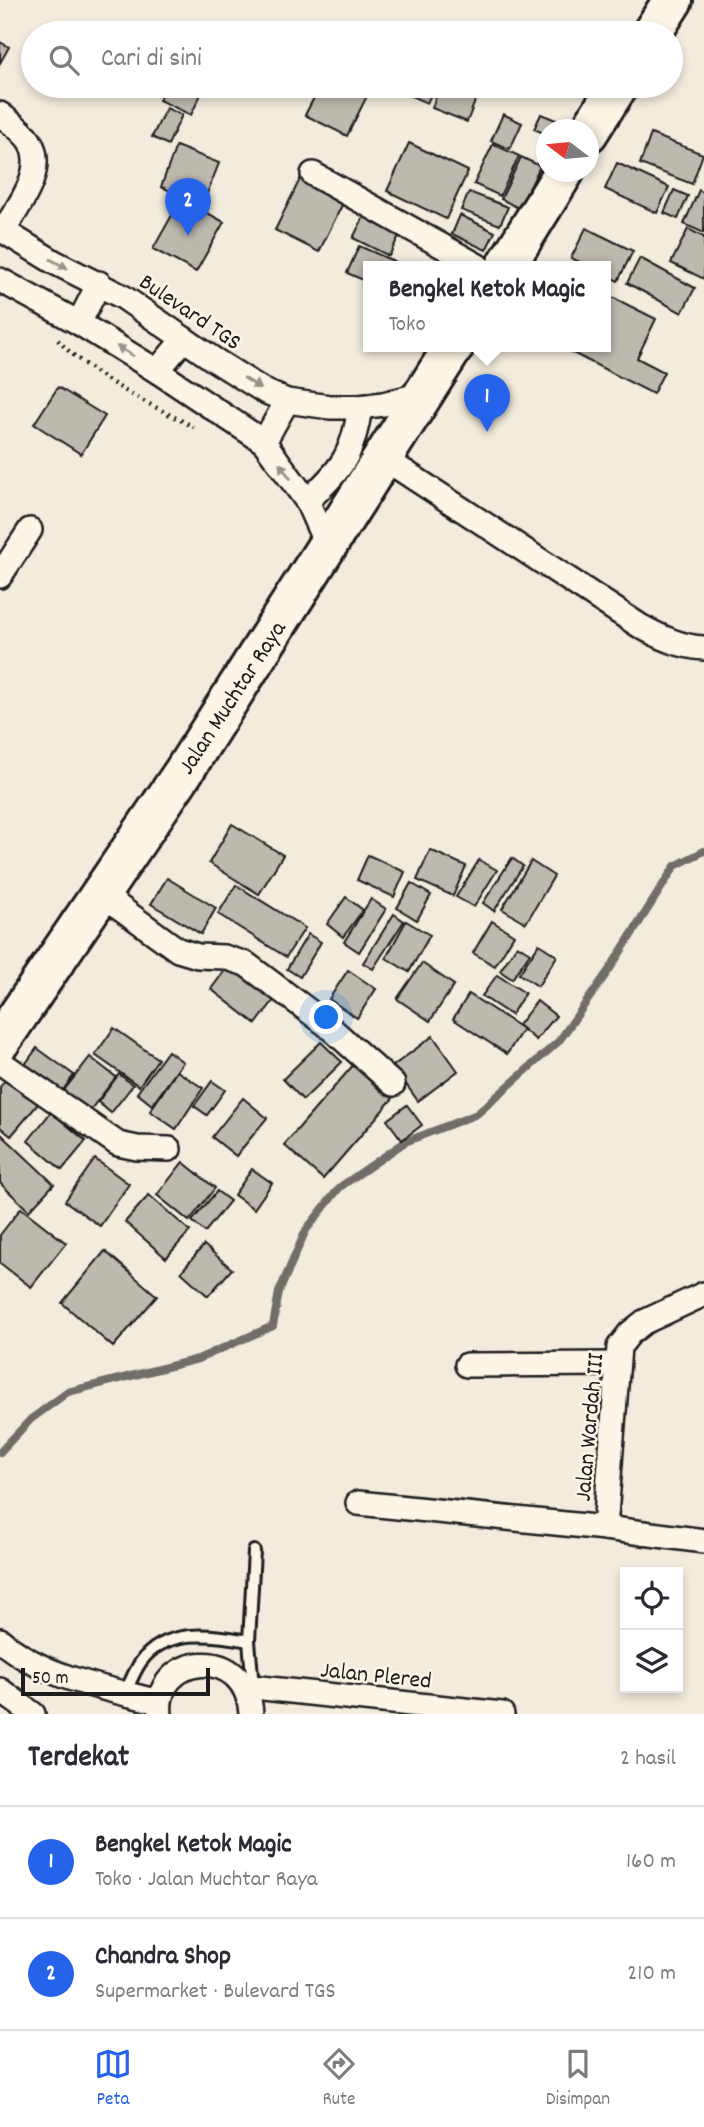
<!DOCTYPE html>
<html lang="id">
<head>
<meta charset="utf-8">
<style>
	body { margin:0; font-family:Dekko,sans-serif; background:#f2f2f3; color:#2b2b33 }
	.controls { position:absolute; right:21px; bottom:21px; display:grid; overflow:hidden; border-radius:0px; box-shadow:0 4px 10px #0003 }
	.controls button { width:63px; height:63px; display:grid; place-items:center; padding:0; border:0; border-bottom:2px solid #e1e1e2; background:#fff; color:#2b2b33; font:35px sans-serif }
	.compass { position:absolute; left:536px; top:119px; width:63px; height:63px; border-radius:50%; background:#fff; box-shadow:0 4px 10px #0003; rotate:286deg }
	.scale { position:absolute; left:21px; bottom:18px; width:189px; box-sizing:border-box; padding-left:7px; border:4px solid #1c1c1c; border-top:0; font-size:19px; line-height:24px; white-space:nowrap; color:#1c1c1c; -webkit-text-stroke:5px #fcf5e5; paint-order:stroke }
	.you { position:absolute; left:327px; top:1018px; width:24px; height:24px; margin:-18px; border:5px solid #fff; border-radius:50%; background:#1a73e8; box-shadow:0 0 0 10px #1a73e833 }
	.badge { display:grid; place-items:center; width:46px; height:46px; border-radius:50%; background:#2563eb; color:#fff; font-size:23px; font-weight:700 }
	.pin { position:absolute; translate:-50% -58px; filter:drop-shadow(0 2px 4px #0008) }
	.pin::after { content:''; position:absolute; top:37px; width:24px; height:21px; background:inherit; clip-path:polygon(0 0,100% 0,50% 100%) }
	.popup { position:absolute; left:363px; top:261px; width:248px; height:91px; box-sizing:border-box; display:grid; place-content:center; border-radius:0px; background:#fff; filter:drop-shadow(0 2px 5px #0005); font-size:23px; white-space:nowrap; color:#7c7c81 }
	.popup b { font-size:26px; color:#2b2b33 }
	.popup::after { content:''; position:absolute; left:50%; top:100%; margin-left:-14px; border:14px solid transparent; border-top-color:#fff }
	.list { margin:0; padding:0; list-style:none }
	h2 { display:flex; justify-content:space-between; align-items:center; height:91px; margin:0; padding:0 28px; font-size:30px }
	h2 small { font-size:23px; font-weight:400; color:#7c7c81 }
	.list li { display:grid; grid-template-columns:46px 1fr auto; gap:21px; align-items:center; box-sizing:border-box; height:112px; padding:0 28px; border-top:2px solid #e1e1e2 }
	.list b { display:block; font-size:26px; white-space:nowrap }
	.list p { margin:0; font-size:23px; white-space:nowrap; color:#7c7c81 }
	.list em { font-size:23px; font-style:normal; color:#7c7c81 }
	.icon { flex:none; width:38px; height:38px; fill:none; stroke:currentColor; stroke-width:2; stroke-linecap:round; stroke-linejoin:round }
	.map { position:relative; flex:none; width:704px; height:1714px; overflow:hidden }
	.search { position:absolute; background:#fff; box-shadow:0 4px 10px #0003; left:21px; right:21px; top:21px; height:77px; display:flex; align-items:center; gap:18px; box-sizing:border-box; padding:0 24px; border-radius:38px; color:#7c7c81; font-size:26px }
	.sheet { height:315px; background:#fff }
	nav { display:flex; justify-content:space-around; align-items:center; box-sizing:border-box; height:98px; border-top:2px solid #e1e1e2; background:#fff; font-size:19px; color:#7c7c81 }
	nav a { display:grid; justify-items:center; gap:4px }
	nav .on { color:#2563eb }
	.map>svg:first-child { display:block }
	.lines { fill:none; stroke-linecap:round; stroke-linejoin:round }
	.stream { stroke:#716e68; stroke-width:8 }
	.building { fill:#beb9ae; stroke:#1c1c1c; stroke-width:2 }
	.lane-casing { stroke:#1c1c1c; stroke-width:16 }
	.street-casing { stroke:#1c1c1c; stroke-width:28 }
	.highway-casing { stroke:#1c1c1c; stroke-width:44 }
	.path { stroke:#1c1c1c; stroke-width:4.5; stroke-dasharray:2 5; stroke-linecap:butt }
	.lane { stroke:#fcf5e5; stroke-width:10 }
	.street { stroke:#fcf5e5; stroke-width:23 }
	.highway { stroke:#fcf5e5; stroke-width:38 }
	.oneway { fill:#97938b }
	.labels { text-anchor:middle; stroke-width:5; stroke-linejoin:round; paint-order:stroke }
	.street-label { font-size:24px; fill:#1c1c1c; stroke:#fcf5e5 }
</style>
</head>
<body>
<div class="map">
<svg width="704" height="1714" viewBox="0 0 704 1714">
	<rect width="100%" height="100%" fill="#f3ecdd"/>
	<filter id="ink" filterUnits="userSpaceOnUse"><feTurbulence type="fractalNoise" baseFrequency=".0143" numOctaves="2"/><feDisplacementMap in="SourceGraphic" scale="14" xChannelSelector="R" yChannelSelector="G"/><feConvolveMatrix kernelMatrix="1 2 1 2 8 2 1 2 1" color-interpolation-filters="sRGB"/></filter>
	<g filter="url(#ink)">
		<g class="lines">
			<polyline class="stream" points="0,1452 31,1419 68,1392 198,1359 273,1326 279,1292 306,1230 340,1187 405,1142 477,1114 559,1041 609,970 675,866 704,851"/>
		</g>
		<g class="building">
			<polygon points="0,42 9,47 0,63"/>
			<polygon points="166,86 205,86 191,115 159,100"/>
			<polygon points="320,86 361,86 370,90 347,136 305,115"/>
			<polygon points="388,86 435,86 427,103"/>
			<polygon points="440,86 451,86 477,96 467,122 432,108"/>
			<polygon points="166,108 182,115 168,145 152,137"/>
			<polygon points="503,114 522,123 510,149 491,141"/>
			<polygon points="541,114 571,126 570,130 546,130 546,134 534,129"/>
			<polygon points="651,134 703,154 692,184 640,164"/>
			<polygon points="409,143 468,171 446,219 387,191"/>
			<polygon points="493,144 519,156 500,196 474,184"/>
			<polygon points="176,146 219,163 203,204 161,187"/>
			<polygon points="521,157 540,166 520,209 501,199"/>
			<polygon points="617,163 669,187 657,213 605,189"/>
			<polygon points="301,177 345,199 319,252 275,230"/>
			<polygon points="674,190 688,196 678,219 664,213"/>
			<polygon points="699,190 704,193 704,233 684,224"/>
			<polygon points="469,192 508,207 500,225 461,210"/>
			<polygon points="181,199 224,222 196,272 153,249"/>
			<polygon points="367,210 403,228 389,256 353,238"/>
			<polygon points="460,215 495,232 486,250 452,234"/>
			<polygon points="586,228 633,251 618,281 606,275 606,266 588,266 571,258"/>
			<polygon points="688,229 704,237 704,279 671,263"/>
			<polygon points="359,246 405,266 368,266 368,282 347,273"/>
			<polygon points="640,258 695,288 682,313 627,283"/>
			<polygon points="606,294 656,319 637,358 664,372 653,394 559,346 606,346"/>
			<polygon points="58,387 105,416 81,454 34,424"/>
			<polygon points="232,824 283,855 259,894 209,863"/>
			<polygon points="430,850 466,866 453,896 417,880"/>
			<polygon points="368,855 405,872 394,897 357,880"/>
			<polygon points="512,858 523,866 494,911 483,903"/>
			<polygon points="479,860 497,870 474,907 456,897"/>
			<polygon points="531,861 554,876 526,923 502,909"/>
			<polygon points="167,878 216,908 201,934 151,904"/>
			<polygon points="411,883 431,895 417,920 397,908"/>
			<polygon points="236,885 305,928 286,957 218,914"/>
			<polygon points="346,897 363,910 343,937 327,924"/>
			<polygon points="371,899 386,909 359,952 344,942"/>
			<polygon points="394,914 404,921 373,969 363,963"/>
			<polygon points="406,921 430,935 409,972 386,958"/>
			<polygon points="492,921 514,935 495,966 473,953"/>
			<polygon points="308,934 321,942 300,977 287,969"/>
			<polygon points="539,944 557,956 538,986 519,974"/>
			<polygon points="517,945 530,953 512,979 500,971"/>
			<polygon points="232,961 277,996 256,1024 211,989"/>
			<polygon points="422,963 454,985 430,1021 397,999"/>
			<polygon points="348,970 376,989 357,1018 329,999"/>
			<polygon points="497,975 525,993 511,1015 482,996"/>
			<polygon points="469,994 523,1029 507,1054 453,1019"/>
			<polygon points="537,1001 556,1016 536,1040 518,1025"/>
			<polygon points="114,1028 158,1059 139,1086 95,1055"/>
			<polygon points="433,1036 458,1071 418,1101 393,1066"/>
			<polygon points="321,1042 342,1062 303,1100 283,1079"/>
			<polygon points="37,1048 74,1075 58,1097 21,1070"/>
			<polygon points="168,1051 183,1062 152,1105 137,1093"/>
			<polygon points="90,1057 116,1077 84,1118 58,1098"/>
			<polygon points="355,1063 394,1097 323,1179 284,1145"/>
			<polygon points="177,1071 203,1088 176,1129 150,1111"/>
			<polygon points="119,1074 133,1085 111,1113 98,1102"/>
			<polygon points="7,1078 38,1104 11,1136 0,1127 0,1087"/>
			<polygon points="212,1081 225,1090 207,1115 194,1106"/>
			<polygon points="243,1098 267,1118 236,1156 212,1137"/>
			<polygon points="407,1105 422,1125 402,1140 387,1120"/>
			<polygon points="51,1112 86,1141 62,1170 28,1141"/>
			<polygon points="0,1133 54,1184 29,1211 0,1183"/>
			<polygon points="95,1159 129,1184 100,1226 65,1201"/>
			<polygon points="183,1162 215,1188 189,1221 157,1195"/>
			<polygon points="252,1169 272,1183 254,1209 234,1195"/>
			<polygon points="217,1191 230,1201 205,1232 192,1221"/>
			<polygon points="149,1195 190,1231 166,1258 125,1222"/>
			<polygon points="21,1208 66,1243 31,1287 0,1263 0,1235"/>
			<polygon points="204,1245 232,1269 208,1296 181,1272"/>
			<polygon points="105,1251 157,1296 113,1347 62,1303"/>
		</g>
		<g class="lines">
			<g class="lane-casing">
				<g id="lane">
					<polyline points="249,1641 253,1687"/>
					<path d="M125 1693C130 1683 134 1672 140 1663 165 1627 212 1634 249 1641L254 1551"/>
				</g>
			</g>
			<g class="street-casing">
				<g id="street">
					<path d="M0 114C10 122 22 130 29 140 48 169 18 207 3 231"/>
					<polyline points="313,174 478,266"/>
					<polyline points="0,229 54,262 123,297 213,359 264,391 287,401 330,407 360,407 383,404 423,394"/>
					<polyline points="0,280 79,323 157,371 264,442 307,501 327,546"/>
					<polyline points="79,323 99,283"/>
					<polyline points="157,371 184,339"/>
					<polyline points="264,442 287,401"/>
					<path d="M382 457 640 626C660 637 681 647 704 648"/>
					<path d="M307 501C342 469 353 455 360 407"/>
					<polyline points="0,576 30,530"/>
					<polyline points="100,893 178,950 198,956 224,957 246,964 326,1024 393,1084"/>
					<polyline points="0,1062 118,1144 137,1148 169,1149"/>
					<polyline points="467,1365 617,1364"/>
					<polyline points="358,1503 605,1528 704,1541"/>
					<polyline points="605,1528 619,1347 630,1333 644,1322 704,1294"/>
					<path d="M0 1640C43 1678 105 1688 159 1702"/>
					<polyline points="244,1686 502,1714"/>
					<polyline points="0,1690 33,1714"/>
					<path d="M160 1714C153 1654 247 1642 251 1714"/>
				</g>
			</g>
			<g class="highway-casing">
				<g id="highway">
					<polyline points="652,33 673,0"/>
					<polyline points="588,133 618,86"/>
					<polyline points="506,266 564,172"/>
					<polyline points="0,1042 184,771 454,346"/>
				</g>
			</g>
			<path class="path" d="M58 340C90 376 151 405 194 427"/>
			<use href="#lane" class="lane"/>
			<use href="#street" class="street"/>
			<use href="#highway" class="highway"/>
		</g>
		<defs><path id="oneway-solid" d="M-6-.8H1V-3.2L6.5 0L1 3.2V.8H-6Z" transform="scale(1.75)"/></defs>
		<g class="oneway">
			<use href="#oneway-solid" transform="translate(59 264) rotate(28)"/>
			<use href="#oneway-solid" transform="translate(125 351) rotate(-149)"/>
			<use href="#oneway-solid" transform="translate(252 383) rotate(33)"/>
			<use href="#oneway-solid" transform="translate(285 471) rotate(-126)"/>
		</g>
	</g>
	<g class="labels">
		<g class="street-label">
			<text transform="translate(191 311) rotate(34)" y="8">Bulevard TGS</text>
			<text transform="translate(231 697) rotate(-57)" y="8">Jalan Muchtar Raya</text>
			<text transform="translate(588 1427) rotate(-85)" y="8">Jalan Wardah III</text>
			<text transform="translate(376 1674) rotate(6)" y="8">Jalan Plered</text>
		</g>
	</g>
</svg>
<div class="controls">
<button><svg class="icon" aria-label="locate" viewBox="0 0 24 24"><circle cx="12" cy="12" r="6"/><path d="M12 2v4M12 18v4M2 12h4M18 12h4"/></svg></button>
<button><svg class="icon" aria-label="layers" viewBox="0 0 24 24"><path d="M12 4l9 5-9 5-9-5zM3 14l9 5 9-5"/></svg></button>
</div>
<svg class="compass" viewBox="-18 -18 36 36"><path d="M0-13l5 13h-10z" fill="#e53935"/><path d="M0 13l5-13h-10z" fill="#7c7c81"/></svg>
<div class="scale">50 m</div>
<div class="you"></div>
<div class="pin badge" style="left:487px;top:432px">1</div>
<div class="popup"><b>Bengkel Ketok Magic</b>Toko</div>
<div class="pin badge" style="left:188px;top:236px">2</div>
<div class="search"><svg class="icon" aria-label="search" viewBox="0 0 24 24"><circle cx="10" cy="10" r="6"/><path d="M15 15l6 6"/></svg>Cari di sini</div>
</div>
<section class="sheet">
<h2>Terdekat<small>2 hasil</small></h2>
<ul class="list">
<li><span class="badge">1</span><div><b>Bengkel Ketok Magic</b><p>Toko · Jalan Muchtar Raya</p></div><em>160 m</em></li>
<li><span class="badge">2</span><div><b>Chandra Shop</b><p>Supermarket · Bulevard TGS</p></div><em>210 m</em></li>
</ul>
</section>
<nav>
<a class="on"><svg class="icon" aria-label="map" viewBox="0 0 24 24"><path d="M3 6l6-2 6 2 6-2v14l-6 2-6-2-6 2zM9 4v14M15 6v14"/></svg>Peta</a>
<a><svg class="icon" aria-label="directions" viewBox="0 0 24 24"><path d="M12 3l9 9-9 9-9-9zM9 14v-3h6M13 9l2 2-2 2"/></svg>Rute</a>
<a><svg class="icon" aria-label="saved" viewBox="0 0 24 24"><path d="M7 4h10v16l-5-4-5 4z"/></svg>Disimpan</a>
</nav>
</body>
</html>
